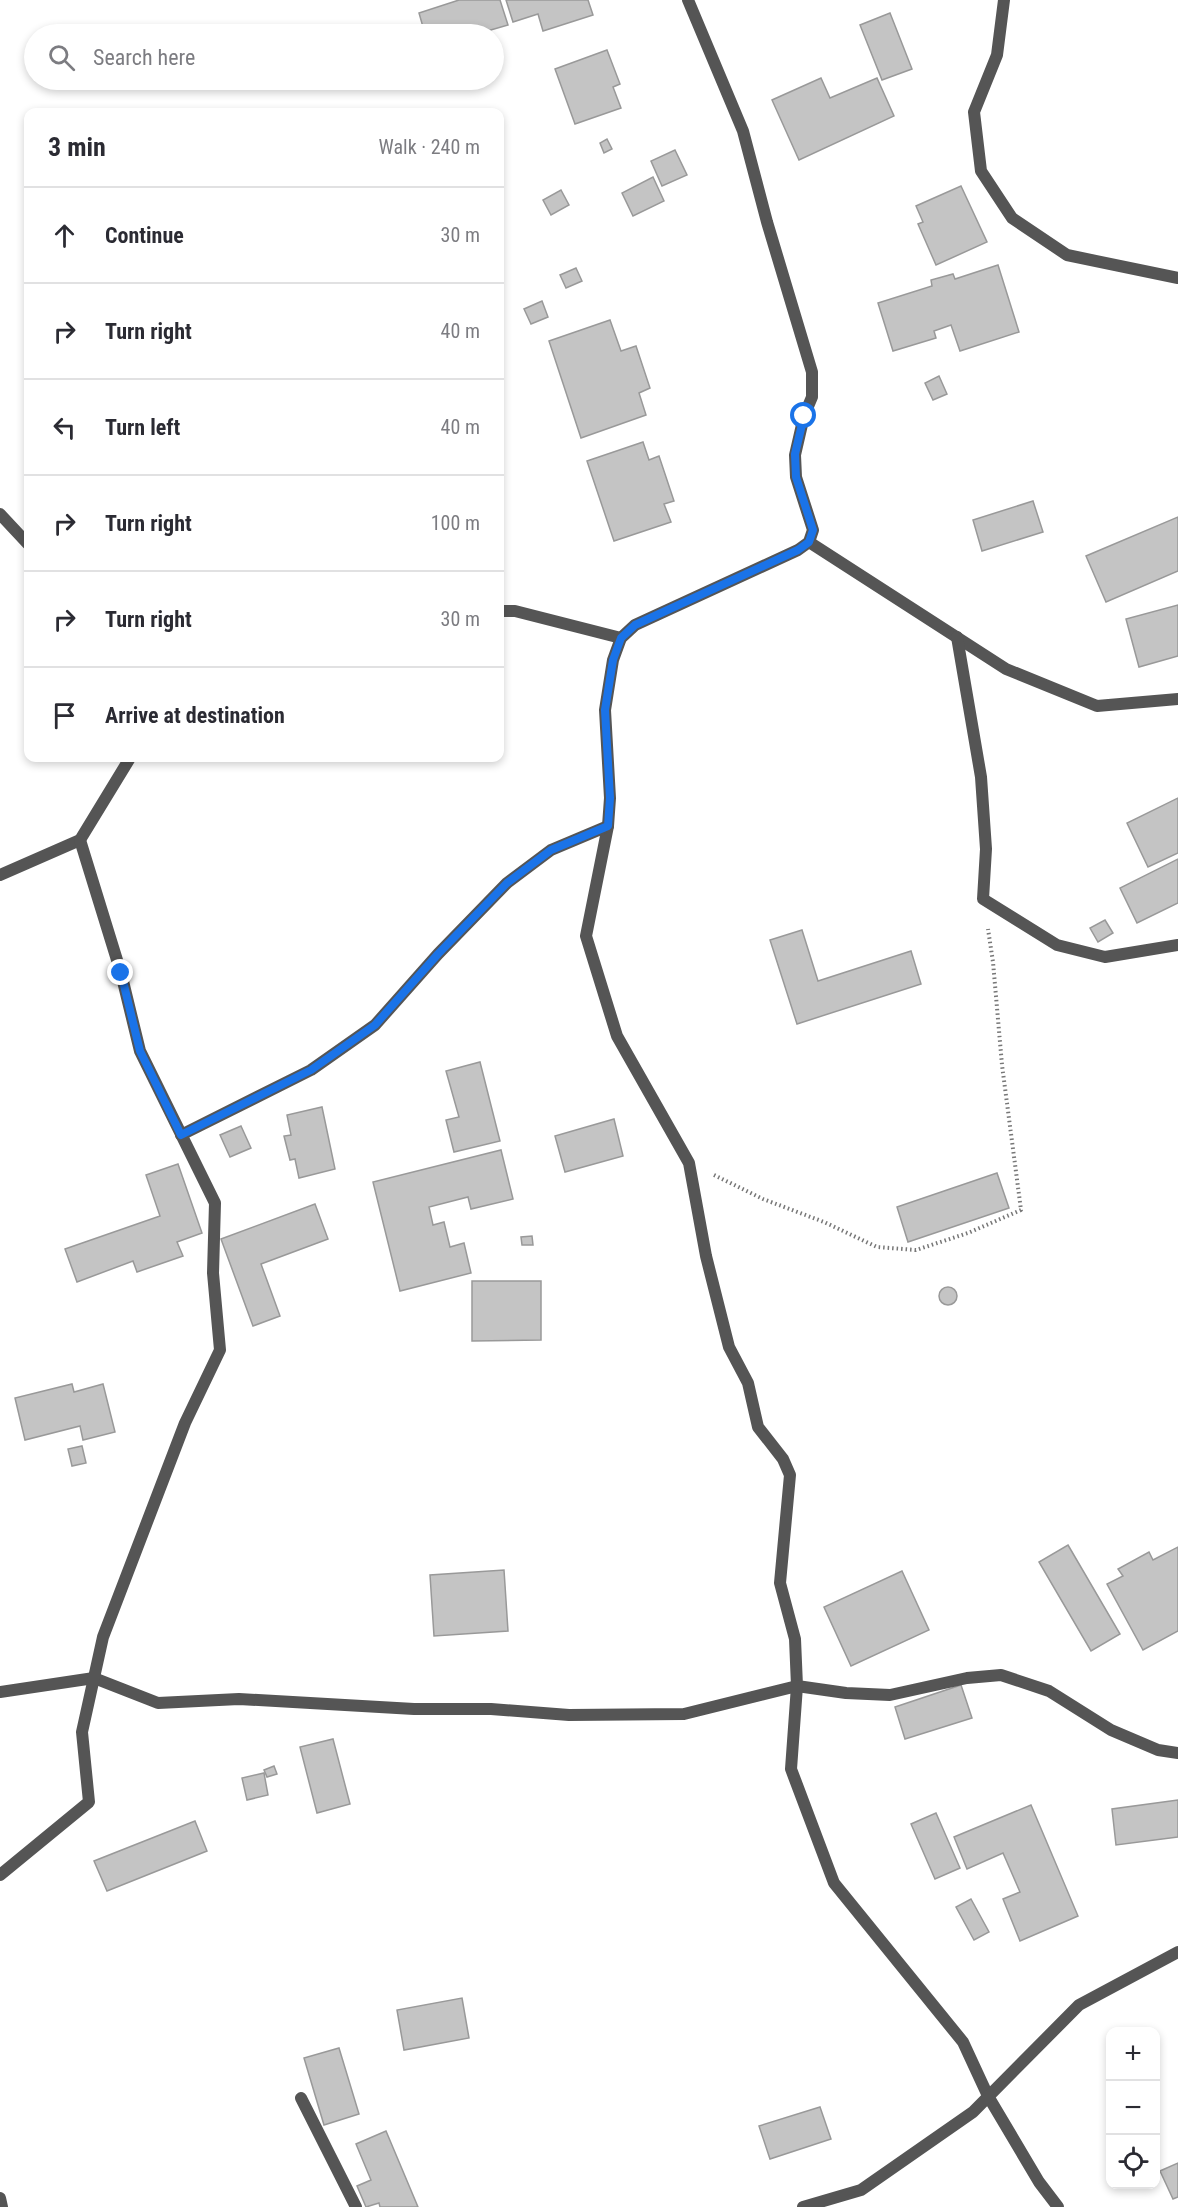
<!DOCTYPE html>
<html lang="en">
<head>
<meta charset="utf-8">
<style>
	body { margin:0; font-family:"Roboto Condensed",sans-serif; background:#f7f7f7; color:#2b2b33 }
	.controls { position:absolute; right:18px; bottom:18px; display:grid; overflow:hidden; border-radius:12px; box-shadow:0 3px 9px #0003 }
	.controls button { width:54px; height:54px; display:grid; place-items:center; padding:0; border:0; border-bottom:2px solid #e1e1e2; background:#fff; color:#2b2b33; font:30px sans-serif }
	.stop { position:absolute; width:18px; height:18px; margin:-14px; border:4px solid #1a73e8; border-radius:50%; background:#fff }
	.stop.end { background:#1a73e8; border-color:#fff; box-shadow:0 2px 6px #0008 }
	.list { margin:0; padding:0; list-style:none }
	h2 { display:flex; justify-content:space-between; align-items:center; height:78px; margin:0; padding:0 24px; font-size:26px }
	h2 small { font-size:20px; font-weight:400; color:#7c7c81 }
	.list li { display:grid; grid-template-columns:39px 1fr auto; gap:18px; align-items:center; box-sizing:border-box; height:96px; padding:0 24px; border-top:2px solid #e1e1e2 }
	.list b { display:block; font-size:22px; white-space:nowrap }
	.list em { font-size:20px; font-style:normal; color:#7c7c81 }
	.icon { flex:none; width:33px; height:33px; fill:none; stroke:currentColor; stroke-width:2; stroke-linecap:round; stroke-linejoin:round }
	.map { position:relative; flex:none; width:1178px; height:2207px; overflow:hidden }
	.search { position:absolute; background:#fff; box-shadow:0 3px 9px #0003; left:24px; top:24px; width:480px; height:66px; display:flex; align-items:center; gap:15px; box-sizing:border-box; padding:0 21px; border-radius:33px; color:#7c7c81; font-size:22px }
	.panel { position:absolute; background:#fff; box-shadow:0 3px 9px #0003; left:24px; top:108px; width:480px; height:654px; border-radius:12px }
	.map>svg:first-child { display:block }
	.building { fill:#c4c4c4; stroke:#999; stroke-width:1.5 }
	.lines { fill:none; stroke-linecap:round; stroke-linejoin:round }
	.path { stroke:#777; stroke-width:4; stroke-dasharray:1.5 3; stroke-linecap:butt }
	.minor { stroke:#555; stroke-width:12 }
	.route { stroke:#1a73e8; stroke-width:8 }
</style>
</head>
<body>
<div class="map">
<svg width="1178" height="2207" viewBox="0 0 1178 2207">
	<rect width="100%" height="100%" fill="#fff"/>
	<g class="building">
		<polygon points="459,0 500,0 508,25 477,34 425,34 419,13"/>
		<polygon points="506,0 588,0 593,15 543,31 538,14 513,22"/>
		<polygon points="890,13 912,69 882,80 860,25"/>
		<polygon points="607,50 620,84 613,87 621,108 575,124 555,69"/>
		<polygon points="821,78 830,98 877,78 894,116 799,160 772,100"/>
		<polygon points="607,139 612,149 604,153 600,143"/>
		<polygon points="675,150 687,175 662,186 651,161"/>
		<polygon points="653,177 664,201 633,216 622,193"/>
		<polygon points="961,186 987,242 936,265 918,224 923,222 916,206"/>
		<polygon points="561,190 569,205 551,215 543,200"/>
		<polygon points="998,265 1019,332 960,351 951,325 934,331 936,338 893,351 878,303 932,286 931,280 953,274 955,279"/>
		<polygon points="576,268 582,281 566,288 560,275"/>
		<polygon points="542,301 548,317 531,324 524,309"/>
		<polygon points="610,320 621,351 636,346 650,388 639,393 646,415 581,438 549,341"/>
		<polygon points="939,376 947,394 933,400 925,383"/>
		<polygon points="643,442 649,460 659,456 674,501 664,504 671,522 614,541 587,461"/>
		<polygon points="1033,501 1043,532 982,551 973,520"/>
		<polygon points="1178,517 1178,571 1106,602 1086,556"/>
		<polygon points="1178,605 1178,656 1139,667 1126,619"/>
		<polygon points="1178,798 1178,853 1148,867 1127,823"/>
		<polygon points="1178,859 1178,903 1137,923 1120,888"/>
		<polygon points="1105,920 1113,933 1098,942 1090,928"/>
		<polygon points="802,930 818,981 911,951 921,984 797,1024 770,940"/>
		<polygon points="480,1062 500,1141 454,1152 446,1120 459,1117 446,1071"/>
		<polygon points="322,1107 335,1169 299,1178 295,1159 290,1160 284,1136 291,1135 287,1115"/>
		<polygon points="614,1119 623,1156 565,1172 555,1136"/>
		<polygon points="241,1126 251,1148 230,1157 220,1135"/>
		<polygon points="501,1150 513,1199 471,1209 468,1197 429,1207 433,1225 444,1222 450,1247 464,1243 471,1273 400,1291 373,1182"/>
		<polygon points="178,1164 202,1233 177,1242 183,1256 137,1272 133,1261 77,1282 65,1249 160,1216 146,1175"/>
		<polygon points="997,1173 1009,1208 908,1242 897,1207"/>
		<polygon points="315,1204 328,1239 261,1264 280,1316 253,1326 221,1239"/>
		<polygon points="532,1236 533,1245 522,1245 521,1237"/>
		<polygon points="472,1281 541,1281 541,1340 472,1341"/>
		<circle cx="948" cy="1296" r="9"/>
		<polygon points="72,1384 74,1392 103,1384 115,1432 83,1440 80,1426 25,1440 15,1398"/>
		<polygon points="82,1446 86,1463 72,1466 68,1449"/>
		<polygon points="1068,1545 1120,1634 1091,1651 1039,1562"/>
		<polygon points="1178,1547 1178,1631 1143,1650 1107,1584 1123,1576 1118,1569 1149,1552 1153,1560"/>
		<polygon points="504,1570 508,1631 434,1636 430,1575"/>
		<polygon points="902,1571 929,1630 851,1666 824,1607"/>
		<polygon points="961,1685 972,1718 905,1739 895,1707"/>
		<polygon points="333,1739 350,1804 317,1813 300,1747"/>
		<polygon points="274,1766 277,1774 267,1777 264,1770"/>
		<polygon points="264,1773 268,1795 247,1800 242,1778"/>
		<polygon points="1178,1800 1178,1837 1116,1845 1112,1809"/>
		<polygon points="1031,1805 1078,1916 1020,1941 1003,1899 1020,1892 1003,1853 967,1869 954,1837"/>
		<polygon points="936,1813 960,1868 935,1879 911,1824"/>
		<polygon points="195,1821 207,1851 107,1891 94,1861"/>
		<polygon points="971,1899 989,1932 974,1940 956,1907"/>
		<polygon points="462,1998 469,2038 404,2050 397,2010"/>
		<polygon points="339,2048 359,2114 324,2125 304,2058"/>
		<polygon points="820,2107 831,2139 770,2159 759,2126"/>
		<polygon points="386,2131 418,2207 380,2207 379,2203 366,2207 357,2186 371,2180 356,2144"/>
		<polygon points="1178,2163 1178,2197 1173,2199 1160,2171"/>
	</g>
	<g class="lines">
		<polyline class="path" points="714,1175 763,1199 824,1222 877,1247 916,1250 968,1233 1021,1210 1002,1065 993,962 988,929"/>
		<g class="minor">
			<polyline points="688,0 743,131 767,222 812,372 812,397 804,416 795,455 796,477 813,530 809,542 798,550 635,625 621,638 613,660 605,710 610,798 608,826 586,936 617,1036 689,1163 706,1256 729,1347 748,1383 758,1427 783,1459 790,1475 780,1583 795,1639 797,1686 846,1693 890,1695 967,1678 1001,1675 1049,1691 1111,1730 1158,1750 1178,1753"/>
			<polyline points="1004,0 997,55 974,112 981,171 1012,218 1067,255 1178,278"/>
			<polyline points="0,514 28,544"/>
			<polyline points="809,542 1006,669 1097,706 1178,699"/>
			<polyline points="500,611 515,611 621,638"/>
			<polyline points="957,637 981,777 986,849 983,899 1057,945 1105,957 1178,945"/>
			<polyline points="0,875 80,840 130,758"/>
			<polyline points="181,1135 311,1070 375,1025 438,954 507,883 551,850 608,826"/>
			<polyline points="0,1692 94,1678 158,1703 239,1699 414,1709 491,1709 569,1715 684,1714 797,1686 791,1769 834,1883 963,2042 988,2096 1039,2182 1058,2207"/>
			<polyline points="0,1875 89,1802 82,1732 103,1637 185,1423 220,1350 213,1273 215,1203 140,1051 121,973 80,840"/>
			<polyline points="301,2098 356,2207"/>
			<polyline points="0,2198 2,2207"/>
			<polyline points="803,2207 861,2190 973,2112 1079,2005 1178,1952"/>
		</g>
	</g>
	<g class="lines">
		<polyline class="route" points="121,973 140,1051 181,1135 311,1070 375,1025 438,954 507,883 551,850 608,826 610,798 605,710 613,660 621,638 635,625 798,550 809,542 813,530 796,477 795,454 804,416"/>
	</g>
</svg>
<div class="controls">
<button>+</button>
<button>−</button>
<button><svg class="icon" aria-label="locate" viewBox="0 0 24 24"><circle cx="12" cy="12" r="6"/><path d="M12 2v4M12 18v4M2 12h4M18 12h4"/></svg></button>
</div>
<div class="stop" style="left:804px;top:416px"></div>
<div class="stop end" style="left:121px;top:973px"></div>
<div class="search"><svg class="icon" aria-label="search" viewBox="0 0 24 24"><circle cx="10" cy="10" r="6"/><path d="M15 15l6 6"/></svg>Search here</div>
<section class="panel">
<h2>3 min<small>Walk · 240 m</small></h2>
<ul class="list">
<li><svg class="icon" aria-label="ahead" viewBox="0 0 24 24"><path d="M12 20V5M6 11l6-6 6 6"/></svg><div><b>Continue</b></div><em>30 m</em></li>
<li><svg class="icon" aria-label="right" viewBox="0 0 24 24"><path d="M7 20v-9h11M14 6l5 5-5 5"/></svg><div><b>Turn right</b></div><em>40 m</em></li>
<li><svg class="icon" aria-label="left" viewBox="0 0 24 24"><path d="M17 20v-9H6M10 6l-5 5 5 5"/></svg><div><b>Turn left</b></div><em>40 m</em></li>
<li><svg class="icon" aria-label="right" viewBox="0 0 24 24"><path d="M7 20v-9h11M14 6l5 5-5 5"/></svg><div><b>Turn right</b></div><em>100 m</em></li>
<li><svg class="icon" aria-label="right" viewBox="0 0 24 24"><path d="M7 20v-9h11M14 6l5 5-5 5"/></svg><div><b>Turn right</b></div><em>30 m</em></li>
<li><svg class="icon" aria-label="arrive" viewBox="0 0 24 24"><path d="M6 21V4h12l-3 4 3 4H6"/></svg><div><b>Arrive at destination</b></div></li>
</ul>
</section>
</div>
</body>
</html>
